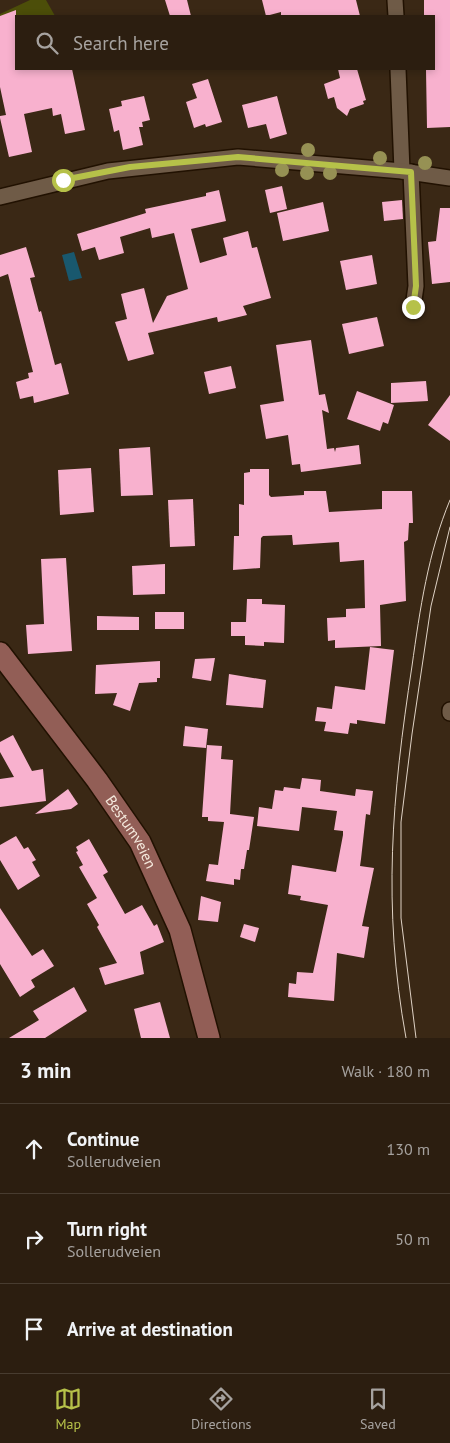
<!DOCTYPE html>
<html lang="en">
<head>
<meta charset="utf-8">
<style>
	body { margin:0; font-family:"PT Sans",sans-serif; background:#342719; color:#f1f3f6 }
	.stop { position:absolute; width:15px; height:15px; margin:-11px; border:4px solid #b6c149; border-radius:50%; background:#fff }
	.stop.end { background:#b6c149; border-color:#fff; box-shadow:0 1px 5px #0008 }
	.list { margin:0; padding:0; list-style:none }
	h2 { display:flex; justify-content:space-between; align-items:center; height:65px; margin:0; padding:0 20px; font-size:21px }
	h2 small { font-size:16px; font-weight:400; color:#a6a29f }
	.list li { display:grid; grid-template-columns:32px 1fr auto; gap:15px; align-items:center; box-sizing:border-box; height:90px; padding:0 20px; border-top:1px solid #483c30 }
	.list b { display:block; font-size:19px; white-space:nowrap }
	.list p { margin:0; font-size:16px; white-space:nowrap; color:#a6a29f }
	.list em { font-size:16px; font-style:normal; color:#a6a29f }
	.icon { flex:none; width:28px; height:28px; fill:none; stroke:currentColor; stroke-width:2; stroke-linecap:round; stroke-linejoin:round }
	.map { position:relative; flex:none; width:450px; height:1038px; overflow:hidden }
	.search { position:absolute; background:#2c1e10; box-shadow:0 2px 8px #0003; left:15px; right:15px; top:15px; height:55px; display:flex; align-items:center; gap:12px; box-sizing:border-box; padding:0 18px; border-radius:0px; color:#a6a29f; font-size:19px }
	.sheet { height:335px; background:#2c1e10 }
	nav { display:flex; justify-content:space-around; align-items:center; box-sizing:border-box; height:70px; border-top:1px solid #483c30; background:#2c1e10; font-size:14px; color:#a6a29f }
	nav a { display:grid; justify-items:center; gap:2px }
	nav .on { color:#b6c149 }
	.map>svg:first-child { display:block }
	.green { fill:#4c4e09 }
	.water { fill:#19586e }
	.building { fill:#f8b1ce }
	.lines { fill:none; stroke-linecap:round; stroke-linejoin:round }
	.street-casing { stroke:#211101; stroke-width:18 }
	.secondary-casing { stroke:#211101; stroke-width:24 }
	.street { stroke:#6f5b47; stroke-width:15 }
	.secondary { stroke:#925e56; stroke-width:21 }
	.tram { stroke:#dfd2c5; stroke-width:1 }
	.tree { fill:#969154 }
	.route { stroke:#b6c149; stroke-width:6 }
	.labels { text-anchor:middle; stroke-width:5; stroke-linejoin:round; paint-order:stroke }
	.street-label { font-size:15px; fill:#f5e9dd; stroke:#1b130b }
</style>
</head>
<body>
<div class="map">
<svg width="450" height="1038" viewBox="0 0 450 1038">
	<rect width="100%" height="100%" fill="#3a2815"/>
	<polygon class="green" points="30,0 46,0 55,16 16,16 16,69 18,69 0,81 0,14"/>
	<polygon class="water" points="74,252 82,278 69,281 62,255"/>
	<g class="building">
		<polygon points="165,0 187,0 191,16 170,16"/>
		<polygon points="262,0 356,0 360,16 281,16 281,12 266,16"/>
		<polygon points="424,0 450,0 450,127 427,128 426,70 434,69 434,16 424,16"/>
		<polygon points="16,10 16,70 72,69 85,130 65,134 61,114 53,116 52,108 24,114 32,152 9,157 0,118 0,116 6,115 0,87 0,16"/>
		<polygon points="338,69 357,69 366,100 363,101 364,104 350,109 347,116 337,108 334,97 328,99 324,84 340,78"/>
		<polygon points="208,79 222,122 206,127 205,124 194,128 186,102 197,98 192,84"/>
		<polygon points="144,96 150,120 142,122 143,127 139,127 143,145 123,150 119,130 114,132 109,109 122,106 121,101"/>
		<polygon points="277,96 287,134 270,139 266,124 248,128 242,105"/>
		<polygon points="282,186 287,209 270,213 265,190"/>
		<polygon points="219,190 226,221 191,229 200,263 227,255 223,238 248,231 252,248 257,247 271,298 243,306 247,315 218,322 217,317 148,333 154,354 128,361 115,322 127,319 121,294 144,288 153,323 167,296 188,289 174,233 152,238 150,228 120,237 124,253 99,260 95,247 82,251 77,234 146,213 145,209 206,196 206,193"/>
		<polygon points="402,200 403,219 384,221 382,202"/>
		<polygon points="323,202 329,231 283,241 277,213"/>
		<polygon points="440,208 450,208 450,282 432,284 428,242 436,241"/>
		<polygon points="26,247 35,277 30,278 39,312 41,311 55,365 61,363 69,394 34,403 33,396 20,399 16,382 29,378 28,373 33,372 8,274 0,277 0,255"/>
		<polygon points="372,255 377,284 346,290 340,261"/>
		<polygon points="377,317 384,346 349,354 342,324"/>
		<polygon points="311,340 319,395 325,394 329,413 322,410 327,449 334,448 335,452 336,448 359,445 361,464 301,472 300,464 292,465 288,435 266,439 260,405 284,401 276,345"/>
		<polygon points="231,366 236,388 209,394 204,372"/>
		<polygon points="426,381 428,401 391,403 391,383"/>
		<polygon points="357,391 394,405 388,424 383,422 380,431 347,419"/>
		<polygon points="450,395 450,441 428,425"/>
		<polygon points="150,447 153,495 121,496 119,449"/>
		<polygon points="91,468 94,512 60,515 58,470"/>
		<polygon points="250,469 269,469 269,495 271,497 304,495 304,491 326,491 329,512 382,509 382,491 412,491 413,523 409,523 408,540 404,542 406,601 380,605 381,646 335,648 335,640 328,641 327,618 346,617 346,609 365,608 364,560 340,562 339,542 293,545 292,535 263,536 261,538 260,568 233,570 234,536 239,536 239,504 244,505 244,473 250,472"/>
		<polygon points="193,499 195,546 170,547 168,500"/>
		<polygon points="66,558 72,651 28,654 26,625 44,624 41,559"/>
		<polygon points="165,564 165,594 133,595 132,566"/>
		<polygon points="247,599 262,599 262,604 285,605 284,643 264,642 264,646 245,645 245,636 231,636 231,622 246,622"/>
		<rect x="155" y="612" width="29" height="17"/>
		<polygon points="97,616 139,617 139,630 97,630"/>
		<polygon points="370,647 394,650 385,724 357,720 357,724 350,723 348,734 324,731 326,722 315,721 317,707 332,709 335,686 365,690"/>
		<polygon points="215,658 211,681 192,678 195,659"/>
		<polygon points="160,661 160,678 157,678 157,682 139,683 130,711 113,705 117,693 95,694 96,665"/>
		<polygon points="229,674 266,680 263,708 226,705"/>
		<polygon points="185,726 208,729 206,748 183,746"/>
		<polygon points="13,735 32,771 43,769 46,801 0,807 0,779 14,777 0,752 0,742"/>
		<polygon points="207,745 222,746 221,759 233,760 230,814 254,817 249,850 247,850 244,869 241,869 240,880 234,879 234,885 206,881 209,864 218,865 224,822 208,821 208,817 202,817"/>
		<polygon points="302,778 321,780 320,791 355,796 356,789 373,791 370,815 366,814 361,859 360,866 374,868 362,926 369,927 364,958 337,953 334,1001 288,997 289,983 296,984 297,972 313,973 328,905 300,900 301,896 288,894 292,865 336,872 343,835 343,831 334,830 337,811 302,807 299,831 257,826 259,807 272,809 275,790 283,791 284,787 300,789"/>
		<polygon points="68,789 78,804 71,809 35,814"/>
		<polygon points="16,836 24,849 28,847 36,860 32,862 40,876 18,890 0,860 0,845"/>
		<polygon points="89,839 108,872 103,875 125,914 142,905 154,926 157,924 164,942 140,952 144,974 105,985 99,968 117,963 97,927 99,925 87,904 97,898 79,867 83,865 76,852 78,851 76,847"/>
		<polygon points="201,896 221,902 218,922 198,920"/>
		<polygon points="0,908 32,956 43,949 54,966 31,980 35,987 20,997 0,964"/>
		<polygon points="244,924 259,928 255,942 240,937"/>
		<polygon points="74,987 87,1011 45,1038 9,1038 39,1020 33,1011"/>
		<polygon points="160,1002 170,1038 141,1038 134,1009"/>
	</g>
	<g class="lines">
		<g class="street-casing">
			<g id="street">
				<polyline points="395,0 396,16"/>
				<polyline points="398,69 402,171"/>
				<polyline points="411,172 416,286 413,307"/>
				<polyline points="0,197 108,171 238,157 402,171 450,178"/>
				<polyline points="450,710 450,713"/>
			</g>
		</g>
		<g class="secondary-casing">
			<g id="secondary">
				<path id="s1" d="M0 653 97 780 140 842 180 930 209 1038"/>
			</g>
		</g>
		<use href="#street" class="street"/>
		<use href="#secondary" class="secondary"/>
		<g class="tram">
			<path d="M406 1038C382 906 392 797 412 666 420 609 428 553 450 500"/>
			<polyline points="416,1038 401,918 401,822 412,734 431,606 450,527"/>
		</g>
	</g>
	<g class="tree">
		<circle cx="308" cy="150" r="7"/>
		<circle cx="380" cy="158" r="7"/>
		<circle cx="425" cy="163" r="7"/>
		<circle cx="282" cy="170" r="7"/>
		<circle cx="307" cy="173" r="7"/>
		<circle cx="330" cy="173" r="7"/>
	</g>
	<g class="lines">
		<polyline class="route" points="63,180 130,167 238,157 411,172 416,286 413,307"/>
	</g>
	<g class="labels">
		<g class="street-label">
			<text dy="5" stroke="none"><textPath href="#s1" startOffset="222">Bestumveien</textPath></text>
		</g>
	</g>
</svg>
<div class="stop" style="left:63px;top:180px"></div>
<div class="stop end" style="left:413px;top:307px"></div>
<div class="search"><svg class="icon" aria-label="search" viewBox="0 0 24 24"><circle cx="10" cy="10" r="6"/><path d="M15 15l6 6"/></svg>Search here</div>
</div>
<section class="sheet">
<h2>3 min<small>Walk · 180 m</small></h2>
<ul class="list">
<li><svg class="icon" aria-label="ahead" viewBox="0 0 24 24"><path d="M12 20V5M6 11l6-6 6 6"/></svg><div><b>Continue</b><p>Sollerudveien</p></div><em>130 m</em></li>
<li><svg class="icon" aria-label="right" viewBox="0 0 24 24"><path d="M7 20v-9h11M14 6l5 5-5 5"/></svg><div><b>Turn right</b><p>Sollerudveien</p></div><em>50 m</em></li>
<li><svg class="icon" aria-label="arrive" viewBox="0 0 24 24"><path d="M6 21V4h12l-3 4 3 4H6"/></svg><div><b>Arrive at destination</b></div></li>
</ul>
</section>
<nav>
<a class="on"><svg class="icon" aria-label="map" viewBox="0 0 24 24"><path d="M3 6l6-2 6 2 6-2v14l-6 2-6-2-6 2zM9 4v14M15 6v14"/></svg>Map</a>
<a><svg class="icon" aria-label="directions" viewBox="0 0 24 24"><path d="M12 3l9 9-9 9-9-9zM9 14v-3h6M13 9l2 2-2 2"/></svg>Directions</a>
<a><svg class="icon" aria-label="saved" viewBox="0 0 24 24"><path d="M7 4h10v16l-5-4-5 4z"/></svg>Saved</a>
</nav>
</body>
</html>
